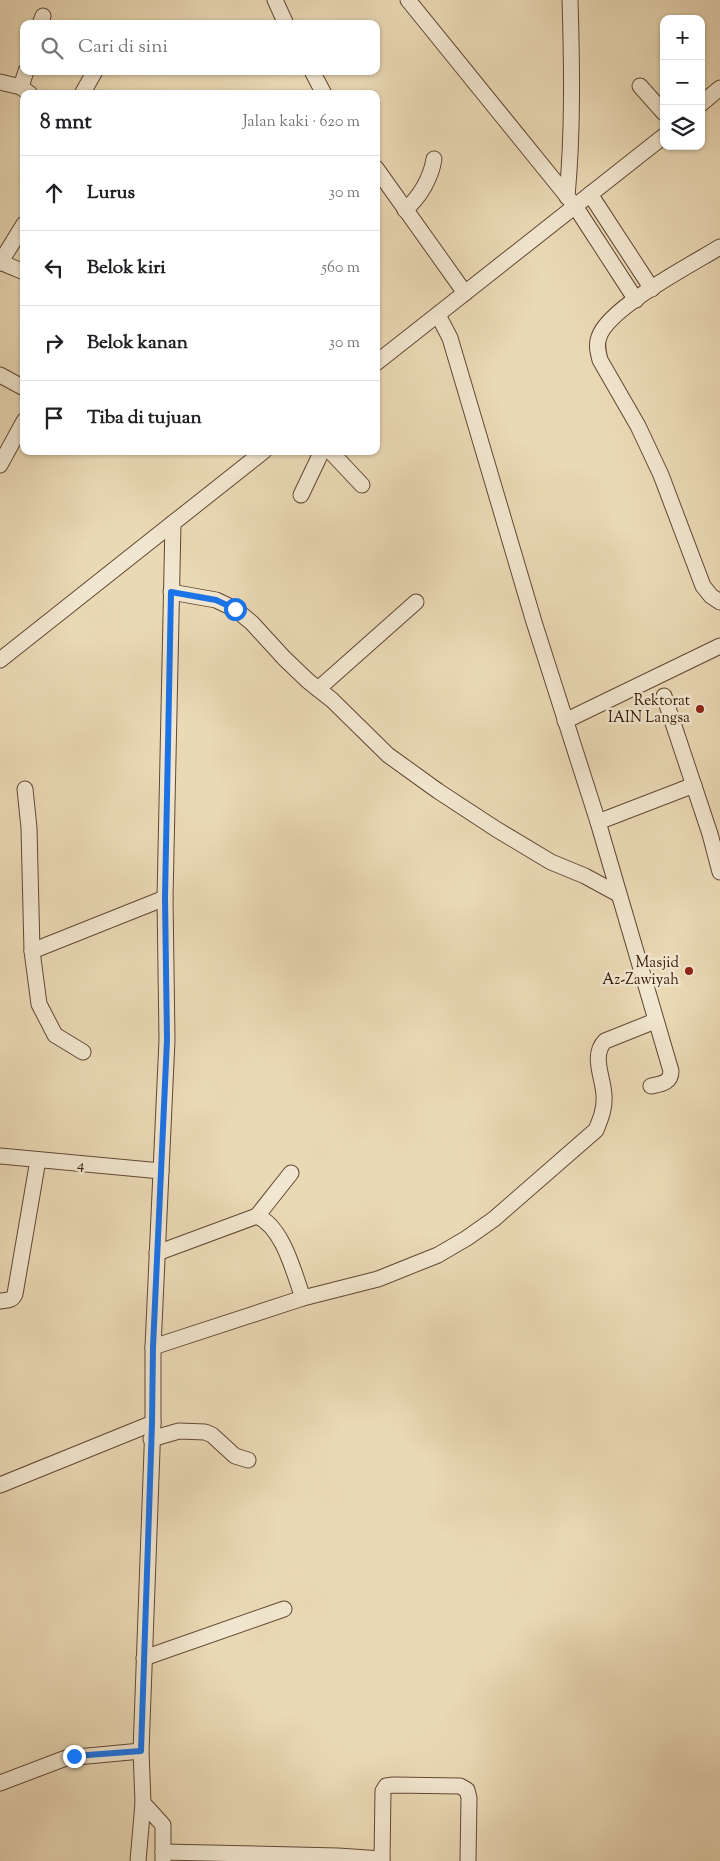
<!DOCTYPE html>
<html lang="id">
<head>
<meta charset="utf-8">
<style>
	body { margin:0; font-family:"Sorts Mill Goudy",serif; background:#f6f6f6; color:#202124 }
	.controls { position:absolute; right:15px; top:15px; display:grid; overflow:hidden; border-radius:10px; box-shadow:0 1px 4px #0004 }
	.controls button { width:45px; height:45px; display:grid; place-items:center; padding:0; border:0; border-bottom:1px solid #e0e0e0; background:#fff; color:#202124; font:25px sans-serif }
	.stop { position:absolute; width:15px; height:15px; margin:-11px; border:4px solid #1a73e8; border-radius:50%; background:#fff }
	.stop.end { background:#1a73e8; border-color:#fff; box-shadow:0 1px 5px #0008 }
	.list { margin:0; padding:0; list-style:none }
	h2 { display:flex; justify-content:space-between; align-items:center; height:65px; margin:0; padding:0 20px; font-size:21px }
	h2 small { font-size:16px; font-weight:400; color:#757577 }
	.list li { display:grid; grid-template-columns:32px 1fr auto; gap:15px; align-items:center; box-sizing:border-box; height:75px; padding:0 20px; border-top:1px solid #e0e0e0 }
	.list b { display:block; font-size:19px; white-space:nowrap }
	.list em { font-size:16px; font-style:normal; color:#757577 }
	.icon { flex:none; width:28px; height:28px; fill:none; stroke:currentColor; stroke-width:2; stroke-linecap:round; stroke-linejoin:round }
	.map { position:relative; flex:none; width:720px; height:1861px; overflow:hidden }
	.search { position:absolute; background:#fff; box-shadow:0 1px 4px #0004; left:20px; top:20px; width:360px; height:55px; display:flex; align-items:center; gap:12px; box-sizing:border-box; padding:0 18px; border-radius:10px; color:#757577; font-size:19px }
	.panel { position:absolute; background:#fff; box-shadow:0 1px 4px #0004; left:20px; top:90px; width:360px; height:365px; border-radius:10px }
	.map>svg:first-child { display:block }
	.lines { fill:none; stroke-linecap:round; stroke-linejoin:round }
	.minor-casing { stroke:#624732; stroke-width:17 }
	.minor { stroke:#f1e6cf; stroke-width:15 }
	.route { stroke:#1a73e8; stroke-width:6 }
	.poi-dot { fill:#8f2418; stroke:#f1e6cf; stroke-width:2 }
	.labels { text-anchor:middle; stroke-width:5; stroke-linejoin:round; paint-order:stroke }
	.poi-label { font-size:15px; fill:#351607; stroke:#f1e6cf; text-anchor:end }
	.street-label { font-size:15px; fill:#351607; stroke:#f1e6cf }
</style>
</head>
<body>
<div class="map">
<svg width="720" height="1861" viewBox="0 0 720 1861">
	<rect width="100%" height="100%" fill="#ead9b5"/>
	<filter id="stains"><feTurbulence type="fractalNoise" baseFrequency=".004" numOctaves="4"/><feColorMatrix values="0 0 0 0 .2 0 0 0 0 .09 0 0 0 0 .02 0 0 0 .5 -.17"/></filter>
	<radialGradient id="worn" r=".72"><stop offset=".6" stop-color="#630" stop-opacity="0"/><stop offset="1" stop-color="#630" stop-opacity=".3"/></radialGradient>
	<g class="lines">
		<g class="minor-casing">
			<g id="minor">
				<polyline points="275,0 286,24"/>
				<polyline points="408,0 575,206 636,300"/>
				<polyline points="40,24 43,16"/>
				<polyline points="312,71 324,94"/>
				<polyline points="0,82 21,87 30,94"/>
				<polyline points="640,86 664,113"/>
				<polyline points="21,87 26,71"/>
				<polyline points="82,94 95,71"/>
				<polyline points="701,104 720,88"/>
				<polyline points="376,168 465,293"/>
				<polyline points="590,194 652,289"/>
				<path d="M567 197C573 131 572 66 570 0"/>
				<path d="M405 210C420 197 431 178 434 159"/>
				<path d="M720 247C692 264 608 308 599 337 596 345 598 352 600 360L638 426 661 475 703 586 711 596 720 602"/>
				<polyline points="0,262 24,272"/>
				<polyline points="0,263 24,224"/>
				<path d="M438 315 450 338 534 622 598 822 671 1071C671 1083 661 1084 651 1086"/>
				<polyline points="376,363 664,136"/>
				<polyline points="0,375 24,388"/>
				<polyline points="330,451 362,485"/>
				<polyline points="0,465 24,421"/>
				<polyline points="301,495 322,451"/>
				<polyline points="171,592 216,600 235,609 252,623 284,658 308,681 332,700 388,755 438,791 496,829 551,862 585,876 618,894"/>
				<polyline points="0,660 173,523"/>
				<polyline points="318,689 416,602"/>
				<polyline points="664,696 710,834 720,872"/>
				<polyline points="565,721 720,646"/>
				<polyline points="25,789 29,828 32,951 39,1004 55,1035 83,1052"/>
				<polyline points="598,822 694,785"/>
				<polyline points="32,951 165,898"/>
				<polyline points="0,1156 161,1171"/>
				<polyline points="257,1216 291,1173"/>
				<path d="M157 1253 257 1216C283 1227 294 1273 303 1298"/>
				<path d="M0 1301C7 1300 12 1301 15 1294L38 1160"/>
				<path d="M153 1347 303 1298 378 1279 438 1255 467 1238 494 1219 596 1130C601 1118 605 1108 604 1095 603 1077 591 1055 605 1041L655 1021"/>
				<polyline points="151,1439 179,1431 205,1432 212,1435 235,1456 248,1460"/>
				<polyline points="0,1485 153,1423"/>
				<polyline points="144,1658 284,1609"/>
				<polyline points="0,1783 66,1758 141,1751"/>
				<polyline points="143,1803 163,1825 163,1861"/>
				<polyline points="163,1852 338,1856 382,1859"/>
				<polyline points="138,1861 143,1803 141,1751 153,1423 153,1347 167,1040 165,898 173,523 264,451"/>
				<polyline points="382,1861 383,1791 386,1786 393,1785 460,1786 467,1790 469,1798 468,1861"/>
			</g>
		</g>
		<use href="#minor" class="minor"/>
	</g>
	<g class="lines">
		<polyline class="route" points="74,1756 141,1751 152,1423 153,1347 167,1040 165,898 171,592 216,600 235,609"/>
	</g>
	<g class="poi-dot">
		<circle cx="700" cy="709" r="5"/>
		<circle cx="689" cy="971" r="5"/>
	</g>
	<g class="labels">
		<g class="poi-label">
			<text x="690" y="705">Rektorat<tspan x="690" dy="17">IAIN Langsa</tspan></text>
			<text x="679" y="967">Masjid<tspan x="679" dy="17">Az-Zawiyah</tspan></text>
		</g>
		<g class="street-label">
			<text transform="translate(81 1164) rotate(5)" y="5">4</text>
		</g>
	</g>
	<rect width="100%" height="100%" filter="url(#stains)"/>
	<rect width="100%" height="100%" fill="url(#worn)"/>
</svg>
<div class="controls">
<button>+</button>
<button>−</button>
<button><svg class="icon" aria-label="layers" viewBox="0 0 24 24"><path d="M12 4l9 5-9 5-9-5zM3 14l9 5 9-5"/></svg></button>
</div>
<div class="stop" style="left:235px;top:609px"></div>
<div class="stop end" style="left:74px;top:1756px"></div>
<div class="search"><svg class="icon" aria-label="search" viewBox="0 0 24 24"><circle cx="10" cy="10" r="6"/><path d="M15 15l6 6"/></svg>Cari di sini</div>
<section class="panel">
<h2>8 mnt<small>Jalan kaki · 620 m</small></h2>
<ul class="list">
<li><svg class="icon" aria-label="ahead" viewBox="0 0 24 24"><path d="M12 20V5M6 11l6-6 6 6"/></svg><div><b>Lurus</b></div><em>30 m</em></li>
<li><svg class="icon" aria-label="left" viewBox="0 0 24 24"><path d="M17 20v-9H6M10 6l-5 5 5 5"/></svg><div><b>Belok kiri</b></div><em>560 m</em></li>
<li><svg class="icon" aria-label="right" viewBox="0 0 24 24"><path d="M7 20v-9h11M14 6l5 5-5 5"/></svg><div><b>Belok kanan</b></div><em>30 m</em></li>
<li><svg class="icon" aria-label="arrive" viewBox="0 0 24 24"><path d="M6 21V4h12l-3 4 3 4H6"/></svg><div><b>Tiba di tujuan</b></div></li>
</ul>
</section>
</div>
</body>
</html>
